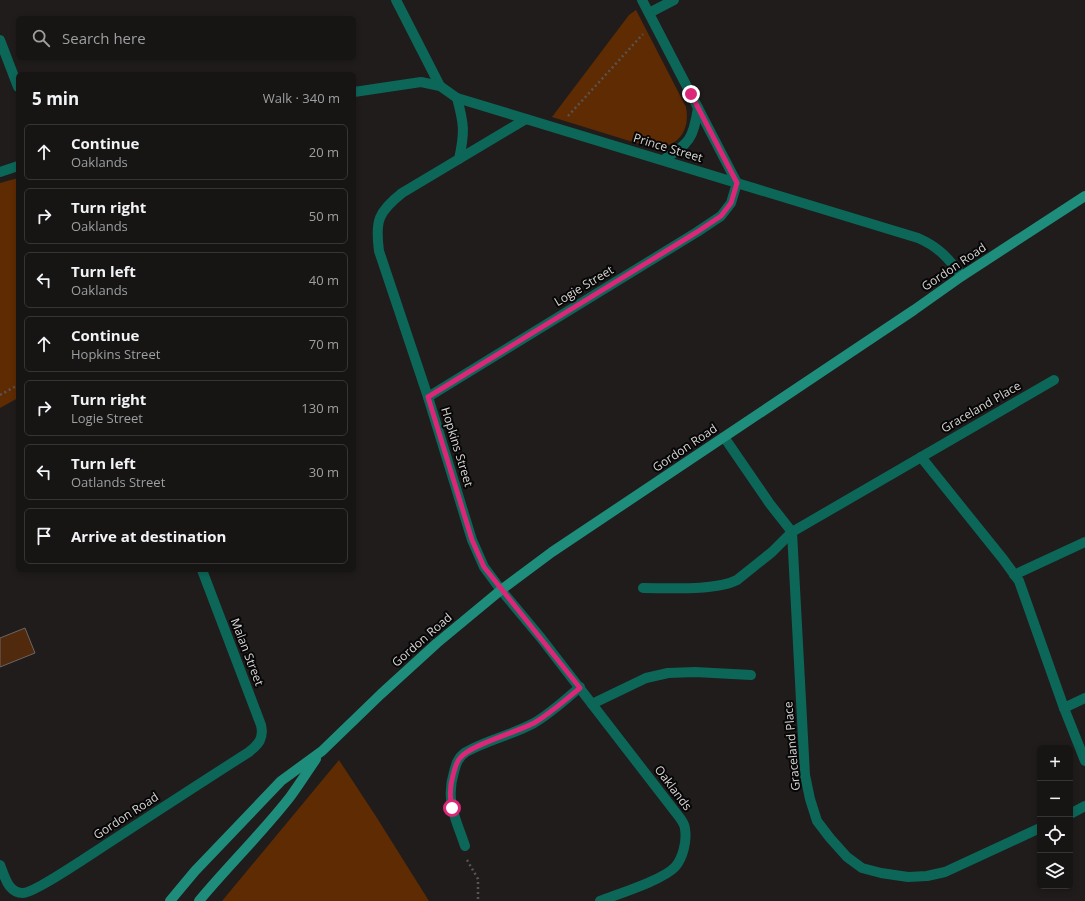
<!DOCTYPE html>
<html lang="en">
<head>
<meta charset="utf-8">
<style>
	body { margin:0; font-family:"Open Sans",sans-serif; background:#242222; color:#f1f3f6 }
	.controls { position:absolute; right:12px; bottom:12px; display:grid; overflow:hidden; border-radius:6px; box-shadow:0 2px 6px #0003 }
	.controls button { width:36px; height:36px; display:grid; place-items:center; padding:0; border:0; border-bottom:1px solid #363434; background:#171514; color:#f1f3f6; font:20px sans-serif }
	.stop { position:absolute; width:12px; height:12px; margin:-9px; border:3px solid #db2777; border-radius:50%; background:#fff }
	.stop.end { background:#db2777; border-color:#fff; box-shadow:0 1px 4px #0008 }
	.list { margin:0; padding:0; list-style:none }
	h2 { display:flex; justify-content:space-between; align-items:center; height:52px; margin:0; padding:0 16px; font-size:17px }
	h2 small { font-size:13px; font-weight:400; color:#9e9fa0 }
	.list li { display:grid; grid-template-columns:26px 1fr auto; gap:12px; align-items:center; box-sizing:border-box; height:56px; margin:0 8px 8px; padding:0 8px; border:1px solid #363434; border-radius:6px }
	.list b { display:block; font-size:15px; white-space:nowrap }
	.list p { margin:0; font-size:13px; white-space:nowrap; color:#9e9fa0 }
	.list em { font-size:13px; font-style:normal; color:#9e9fa0 }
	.icon { flex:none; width:22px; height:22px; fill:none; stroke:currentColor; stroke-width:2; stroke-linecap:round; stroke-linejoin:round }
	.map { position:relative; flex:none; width:1085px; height:901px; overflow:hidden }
	.search { position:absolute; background:#171514; box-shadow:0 2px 6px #0003; left:16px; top:16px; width:340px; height:44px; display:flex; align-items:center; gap:10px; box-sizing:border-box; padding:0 14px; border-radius:6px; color:#9e9fa0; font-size:15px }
	.panel { position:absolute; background:#171514; box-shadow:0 2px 6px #0003; left:16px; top:72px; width:340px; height:500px; border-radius:6px }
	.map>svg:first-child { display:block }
	.green { fill:#5f2b02 }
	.building { fill:#51290d; stroke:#6a6664 }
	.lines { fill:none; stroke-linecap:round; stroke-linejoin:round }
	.path { stroke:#575453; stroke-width:2.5; stroke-dasharray:2 3; stroke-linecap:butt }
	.street { stroke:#0c6759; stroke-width:10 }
	.secondary { stroke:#1f8d7b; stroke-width:10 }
	.route { stroke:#db2777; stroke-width:5 }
	.labels { text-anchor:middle; stroke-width:4; stroke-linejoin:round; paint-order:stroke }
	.street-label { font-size:12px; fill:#d7d5d4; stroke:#080707 }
</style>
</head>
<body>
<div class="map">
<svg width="1085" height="901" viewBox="0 0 1085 901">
	<rect width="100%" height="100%" fill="#1f1c1b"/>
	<g class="green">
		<path d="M636 10 686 107C691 133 675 150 649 147L552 117 629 15Z"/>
		<polygon points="18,178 18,398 0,408 0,183"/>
		<polygon points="339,760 377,818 429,901 222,901"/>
	</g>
	<polygon class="building" points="25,628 35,653 0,667 0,638"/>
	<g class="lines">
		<g class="path">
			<polyline points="568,116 643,34"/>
			<polyline points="0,395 18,385"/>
			<polyline points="467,860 478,879 478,901"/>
		</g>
		<g class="street">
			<polyline points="396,0 440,86"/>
			<polyline points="649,13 674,0"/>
			<polyline points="0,40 18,87"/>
			<path d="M354 92 421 82 440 86 457 98 918 238C939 247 948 258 962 276"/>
			<path d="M457 98C464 124 465 132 459 159"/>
			<path d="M526 119 402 193C378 212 375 221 379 251L428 397 472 540 484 567 501 590 541 638 680 818C682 821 685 825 685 829 687 841 683 858 675 867 663 880 618 894 600 901"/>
			<path d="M663 160C690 143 693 139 698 108"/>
			<polyline points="0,172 18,166"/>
			<polyline points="428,397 697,232 721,216 731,203 737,183 642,0"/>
			<polyline points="724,437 770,504 792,532 805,775 810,799 817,821 830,838 847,857 862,868 881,873 908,877 927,876 945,872 1040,828"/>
			<polyline points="921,457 1003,559 1019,581 1064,708 1085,761"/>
			<polyline points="1014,575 1085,542"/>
			<path d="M643 588C668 588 716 591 737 580L772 552 792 532 1054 380"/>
			<polyline points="592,704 646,678 668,673 695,672 751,675"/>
			<polyline points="1064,708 1085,698"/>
			<polyline points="1070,814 1085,806"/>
			<path d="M465 846C456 819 445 801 454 772 456 764 458 757 466 752 487 740 512 735 534 723 551 713 565 700 580 687"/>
			<path d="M0 865C5 877 8 893 23 893 33 893 73 866 84 859 139 823 194 787 249 752 259 744 264 738 261 725L202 570"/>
		</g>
		<g class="secondary">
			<polyline points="170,901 195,871 281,781 322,751 381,694 437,643 501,590 552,552 914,310 962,276 1085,196"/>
			<path d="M199 901C228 866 262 833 290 797 299 785 307 772 316 759"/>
		</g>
	</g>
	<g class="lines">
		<path class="route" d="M452 808C449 796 450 786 453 775 455 769 456 762 460 758 470 745 517 732 534 723 551 713 565 700 580 688L484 567 472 540 428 397 697 232 721 216 731 203 737 183 691 94"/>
	</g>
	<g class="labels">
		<g class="street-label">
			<text transform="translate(668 148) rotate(17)" y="4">Prince Street</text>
			<text transform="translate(954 267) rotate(-34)" y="4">Gordon Road</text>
			<text transform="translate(584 286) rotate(-31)" y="4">Logie Street</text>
			<text transform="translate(981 407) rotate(-30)" y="4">Graceland Place</text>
			<text transform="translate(457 447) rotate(73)" y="4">Hopkins Street</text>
			<text transform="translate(685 448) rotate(-34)" y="4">Gordon Road</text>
			<text transform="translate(422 640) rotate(-41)" y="4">Gordon Road</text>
			<text transform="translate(247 652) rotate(69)" y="4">Malan Street</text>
			<text transform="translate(792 746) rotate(-95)" y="4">Graceland Place</text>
			<text transform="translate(673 788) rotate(53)" y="4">Oaklands</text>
			<text transform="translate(126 816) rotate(-33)" y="4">Gordon Road</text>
		</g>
	</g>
</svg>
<div class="controls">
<button>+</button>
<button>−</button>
<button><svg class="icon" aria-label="locate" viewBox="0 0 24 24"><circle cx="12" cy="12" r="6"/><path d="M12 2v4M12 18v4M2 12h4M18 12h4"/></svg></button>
<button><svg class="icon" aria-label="layers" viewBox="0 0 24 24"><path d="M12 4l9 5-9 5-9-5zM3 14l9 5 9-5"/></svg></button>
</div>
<div class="stop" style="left:452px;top:808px"></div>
<div class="stop end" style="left:691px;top:94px"></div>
<div class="search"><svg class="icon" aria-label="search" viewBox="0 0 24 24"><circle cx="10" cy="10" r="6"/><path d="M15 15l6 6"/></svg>Search here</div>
<section class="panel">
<h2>5 min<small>Walk · 340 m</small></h2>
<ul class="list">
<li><svg class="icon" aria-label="ahead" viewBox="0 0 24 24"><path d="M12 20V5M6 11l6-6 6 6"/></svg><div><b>Continue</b><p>Oaklands</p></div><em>20 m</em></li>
<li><svg class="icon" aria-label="right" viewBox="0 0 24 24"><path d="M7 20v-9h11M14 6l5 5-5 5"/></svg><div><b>Turn right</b><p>Oaklands</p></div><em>50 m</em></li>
<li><svg class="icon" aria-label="left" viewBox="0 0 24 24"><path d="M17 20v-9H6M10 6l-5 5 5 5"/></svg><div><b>Turn left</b><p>Oaklands</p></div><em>40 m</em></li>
<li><svg class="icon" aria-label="ahead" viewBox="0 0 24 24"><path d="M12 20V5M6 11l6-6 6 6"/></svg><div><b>Continue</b><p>Hopkins Street</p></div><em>70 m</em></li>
<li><svg class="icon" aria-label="right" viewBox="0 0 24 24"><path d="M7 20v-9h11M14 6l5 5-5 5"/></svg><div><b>Turn right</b><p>Logie Street</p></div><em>130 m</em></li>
<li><svg class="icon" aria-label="left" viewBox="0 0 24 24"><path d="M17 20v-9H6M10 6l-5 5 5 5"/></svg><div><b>Turn left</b><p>Oatlands Street</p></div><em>30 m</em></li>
<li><svg class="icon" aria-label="arrive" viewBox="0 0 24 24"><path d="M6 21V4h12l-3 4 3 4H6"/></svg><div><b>Arrive at destination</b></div></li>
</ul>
</section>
</div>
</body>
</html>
